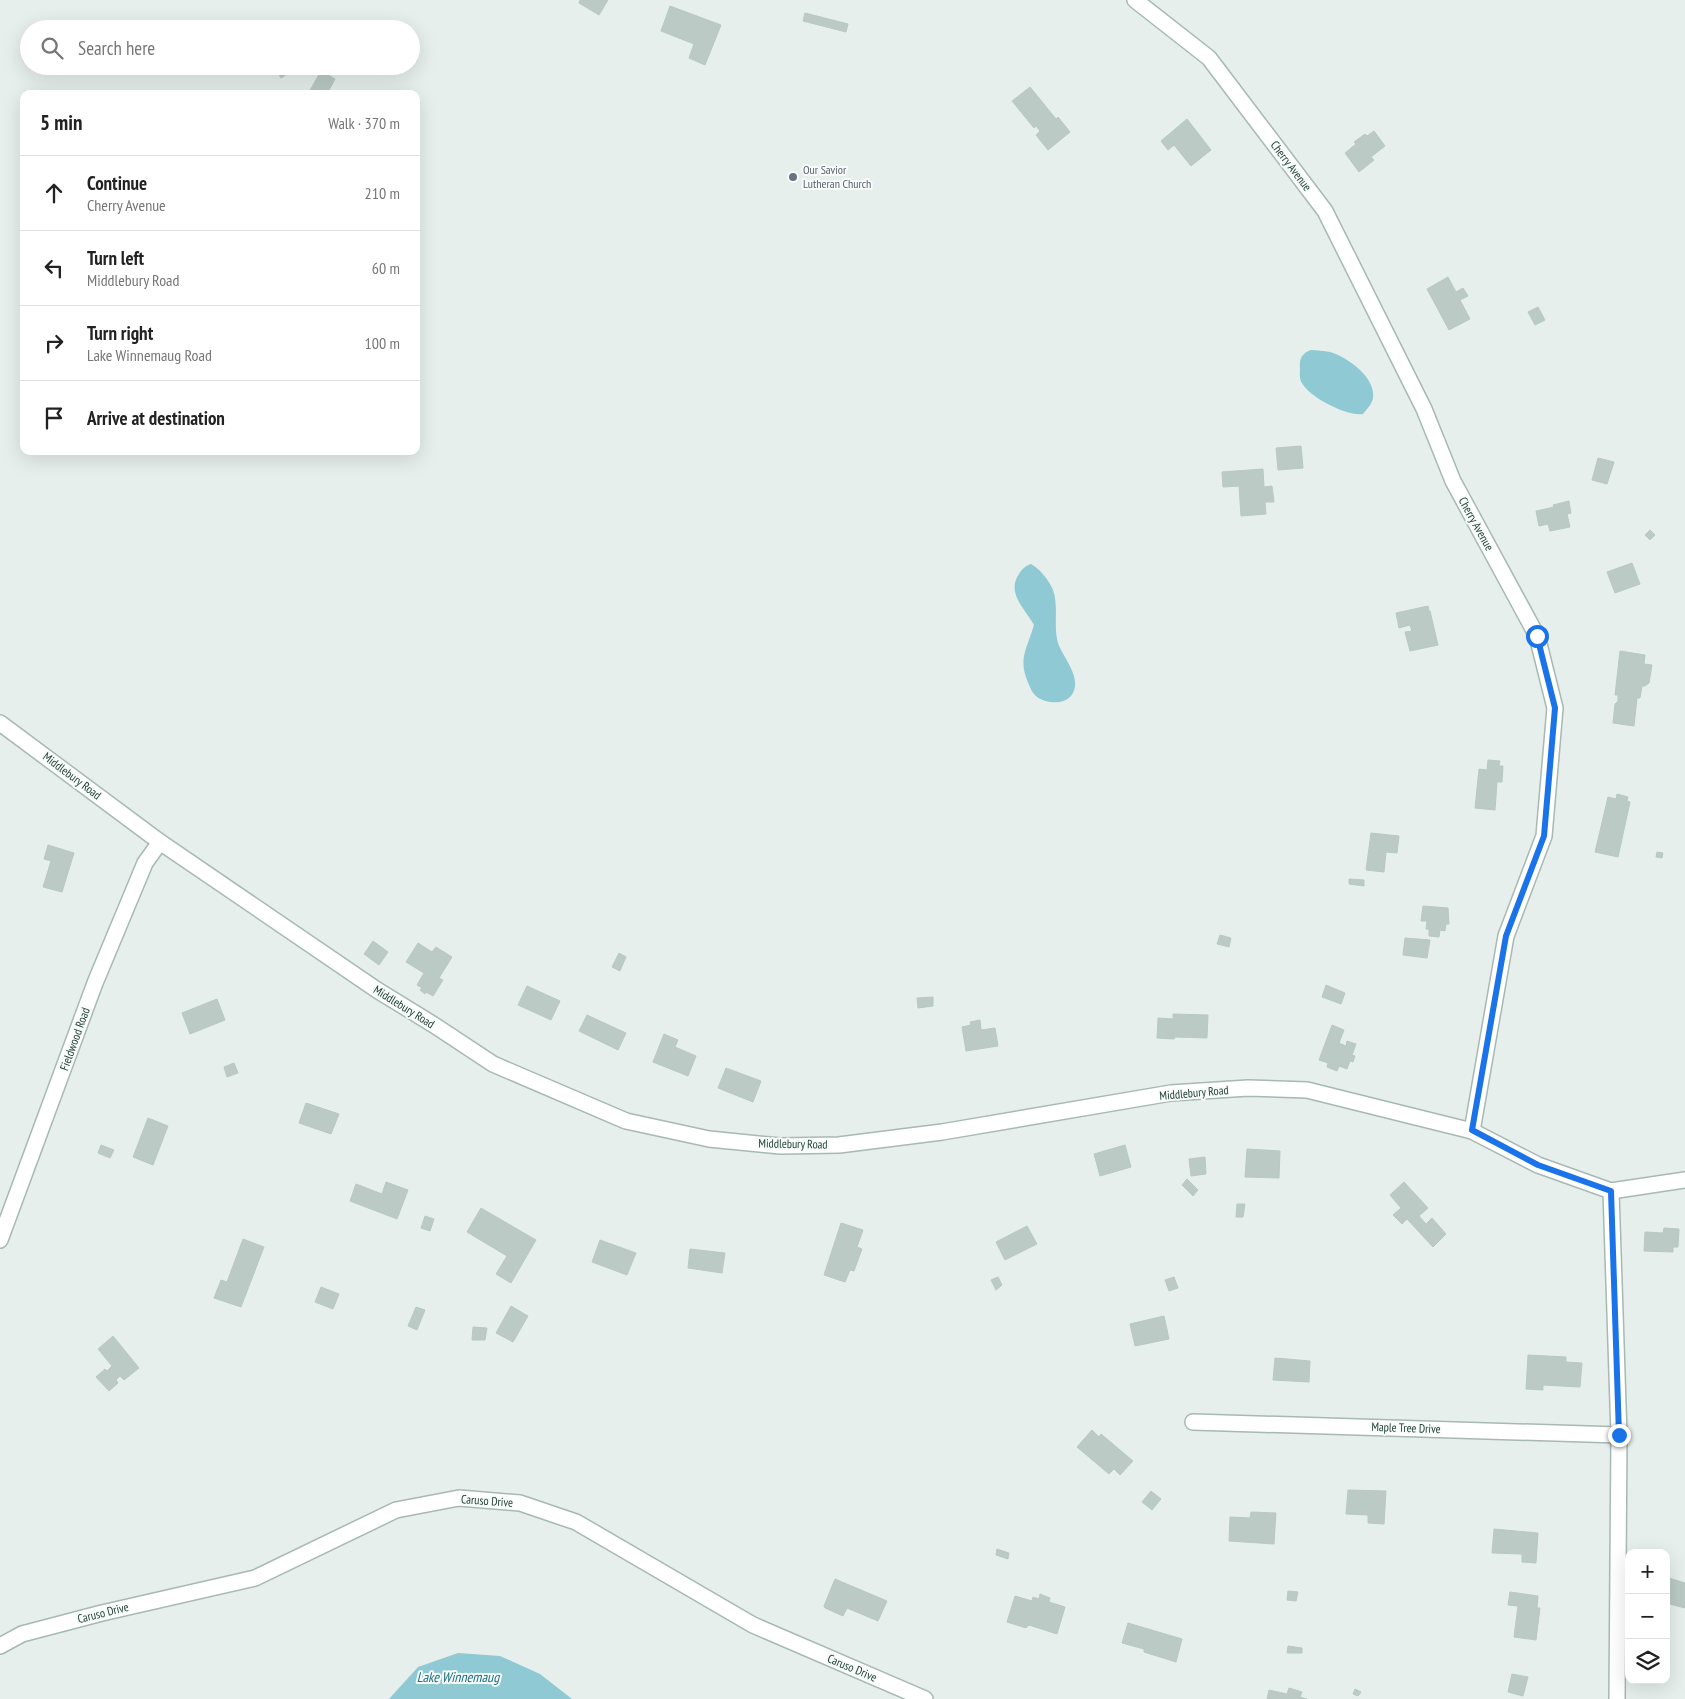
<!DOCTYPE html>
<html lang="en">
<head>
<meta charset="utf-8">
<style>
	body { margin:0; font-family:"PT Sans Narrow",sans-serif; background:#f6f6f6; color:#222 }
	.controls { position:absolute; right:15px; bottom:15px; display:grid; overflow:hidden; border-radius:10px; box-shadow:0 5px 20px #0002 }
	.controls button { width:45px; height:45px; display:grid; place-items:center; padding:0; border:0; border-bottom:1px solid #e0e0e0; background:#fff; color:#222; font:25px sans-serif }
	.stop { position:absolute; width:15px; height:15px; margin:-11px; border:4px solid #1a73e8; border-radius:50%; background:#fff }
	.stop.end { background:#1a73e8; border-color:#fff; box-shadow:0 1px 5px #0008 }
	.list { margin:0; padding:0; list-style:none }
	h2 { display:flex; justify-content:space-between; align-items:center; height:65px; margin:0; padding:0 20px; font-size:21px }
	h2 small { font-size:16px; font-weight:400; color:#767676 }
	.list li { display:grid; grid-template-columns:32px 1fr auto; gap:15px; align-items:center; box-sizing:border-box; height:75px; padding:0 20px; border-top:1px solid #e0e0e0 }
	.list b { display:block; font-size:19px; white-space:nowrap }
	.list p { margin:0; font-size:16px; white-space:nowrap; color:#767676 }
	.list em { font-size:16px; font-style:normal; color:#767676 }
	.icon { flex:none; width:28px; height:28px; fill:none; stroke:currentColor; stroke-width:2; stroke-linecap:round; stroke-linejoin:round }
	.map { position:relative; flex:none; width:1685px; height:1699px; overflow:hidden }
	.search { position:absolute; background:#fff; box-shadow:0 5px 20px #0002; left:20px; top:20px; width:400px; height:55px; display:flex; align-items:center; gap:12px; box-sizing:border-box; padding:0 18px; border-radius:28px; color:#767676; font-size:19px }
	.panel { position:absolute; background:#fff; box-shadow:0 5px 20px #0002; left:20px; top:90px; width:400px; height:365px; border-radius:10px }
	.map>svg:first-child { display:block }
	.water { fill:#8ec9d4 }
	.building { fill:#bbcac4; stroke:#b8c9c2 }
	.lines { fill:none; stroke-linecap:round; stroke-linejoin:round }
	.minor-casing { stroke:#a8b8b2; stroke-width:18 }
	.tertiary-casing { stroke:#a8b8b2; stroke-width:18 }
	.minor { stroke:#fff; stroke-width:15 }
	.tertiary { stroke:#fff; stroke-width:15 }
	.route { stroke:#1a73e8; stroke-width:6 }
	.worship-dot { fill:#6b7280; stroke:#f7fbf9; stroke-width:2 }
	.labels { text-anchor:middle; stroke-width:4; stroke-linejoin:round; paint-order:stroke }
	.street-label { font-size:12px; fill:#24423a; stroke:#f7fbf9 }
	.worship-label { font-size:12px; fill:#5b616d; stroke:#f7fbf9; text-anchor:start }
	.water-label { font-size:14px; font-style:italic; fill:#1c6f80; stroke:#f7fbf9 }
</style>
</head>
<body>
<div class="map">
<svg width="1685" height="1699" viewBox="0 0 1685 1699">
	<rect width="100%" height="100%" fill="#e6efeb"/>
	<g class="water">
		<path d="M1311 350C1317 350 1324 351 1330 352 1347 357 1376 377 1373 398 1372 404 1367 409 1363 414 1348 417 1309 397 1302 383 1299 379 1300 373 1300 368 1299 359 1302 353 1311 350Z"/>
		<path d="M1031 564C1040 569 1049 580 1053 590 1059 607 1053 626 1058 643 1063 658 1084 679 1071 696 1065 702 1058 703 1050 702 1040 700 1034 697 1030 687 1017 659 1026 652 1034 625 1025 609 1006 593 1019 574 1022 569 1025 566 1031 564Z"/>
		<polygon points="458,1653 500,1656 540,1674 572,1699 389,1699 418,1667"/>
	</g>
	<g class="building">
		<polygon points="580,0 608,0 599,15 579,3"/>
		<polygon points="670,6 721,25 705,65 689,58 694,44 661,31"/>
		<polygon points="805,13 848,24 846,32 803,21"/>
		<polygon points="274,66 299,66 281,78"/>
		<polygon points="321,71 335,79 327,94 308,94"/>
		<polygon points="1030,87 1056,119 1058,117 1070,132 1048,150 1036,135 1040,131 1036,126 1034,128 1012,101"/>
		<polygon points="1187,119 1211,150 1191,166 1174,145 1168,150 1161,141"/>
		<polygon points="1374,131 1385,146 1371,157 1374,160 1359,172 1345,153 1356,144 1354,142 1365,134 1367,136"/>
		<polygon points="1448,277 1456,292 1463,288 1468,296 1460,300 1470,319 1449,330 1427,289"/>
		<polygon points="1538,307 1545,320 1535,325 1528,312"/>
		<polygon points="1301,446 1303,468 1278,470 1276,448"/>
		<polygon points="1598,458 1614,462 1607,484 1592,480"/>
		<polygon points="1263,469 1264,487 1272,486 1274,502 1265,502 1266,514 1241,516 1239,486 1223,487 1222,472"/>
		<polygon points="1569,501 1571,513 1567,514 1570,527 1550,531 1548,524 1539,526 1536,511 1554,507 1553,505"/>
		<polygon points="1650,530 1655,535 1650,540 1645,535"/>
		<polygon points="1632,563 1640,584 1615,593 1607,572"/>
		<polygon points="1428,606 1429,611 1430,611 1438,645 1410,651 1405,632 1412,631 1410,625 1399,628 1396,613"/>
		<polygon points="1620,651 1645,655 1644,664 1652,665 1649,683 1645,686 1642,686 1640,698 1637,698 1634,726 1613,723 1615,704 1618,701 1618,695 1615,695"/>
		<polygon points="1488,760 1500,761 1499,766 1503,766 1502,782 1497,782 1495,810 1475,808 1479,769 1487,770"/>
		<polygon points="1617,794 1628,797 1627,801 1630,802 1618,857 1595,852 1608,797 1616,799"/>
		<polygon points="1371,833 1399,836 1397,853 1386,852 1384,872 1366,870"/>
		<polygon points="48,845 74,853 62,892 43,887 51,861 44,859"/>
		<polygon points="1657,852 1663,853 1662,858 1656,857"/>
		<polygon points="1349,879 1364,880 1364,886 1349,884"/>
		<polygon points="1423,906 1448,908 1449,924 1446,924 1445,931 1440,930 1439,937 1429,936 1429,929 1426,929 1427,921 1421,921"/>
		<polygon points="1220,935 1231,938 1229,947 1217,944"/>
		<polygon points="1405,938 1430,940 1427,958 1403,955"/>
		<polygon points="373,941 388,952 379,965 364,954"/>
		<polygon points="418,943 432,952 436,947 452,957 439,978 443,980 433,996 426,992 425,994 420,990 422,988 417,985 424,973 406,962"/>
		<polygon points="619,953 626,957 620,971 612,967"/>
		<polygon points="1326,985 1345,993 1341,1004 1322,997"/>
		<polygon points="527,986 560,1001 551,1020 518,1005"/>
		<polygon points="933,997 933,1006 918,1008 917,998"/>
		<polygon points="217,999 225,1020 190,1034 182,1013"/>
		<polygon points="1173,1014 1208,1015 1207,1038 1175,1037 1174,1039 1157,1038 1158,1018 1173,1019"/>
		<polygon points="587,1015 626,1033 618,1050 579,1031"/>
		<polygon points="980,1020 981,1030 995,1028 998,1046 966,1051 962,1027 971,1025 970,1022"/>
		<polygon points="1332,1025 1344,1030 1339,1043 1346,1046 1347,1041 1356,1044 1352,1055 1355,1056 1353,1062 1350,1061 1347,1069 1339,1066 1337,1071 1327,1067 1328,1063 1319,1060"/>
		<polygon points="664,1034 678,1040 675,1047 696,1056 688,1076 653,1062"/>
		<polygon points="234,1063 238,1073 227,1077 224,1067"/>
		<polygon points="726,1068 761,1081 753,1102 718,1088"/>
		<polygon points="306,1103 339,1114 331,1134 299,1123"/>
		<polygon points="148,1118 168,1126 153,1165 133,1157"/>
		<polygon points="101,1145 114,1150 110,1158 98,1153"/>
		<polygon points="1125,1145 1131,1167 1100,1176 1094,1154"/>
		<polygon points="1247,1149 1280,1151 1279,1178 1245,1177"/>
		<polygon points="1205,1157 1206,1174 1191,1176 1189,1159"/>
		<polygon points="1187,1179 1198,1190 1193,1196 1182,1185"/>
		<polygon points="386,1182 408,1190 397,1219 350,1201 356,1184 382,1194"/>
		<polygon points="1404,1182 1428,1208 1419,1216 1426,1224 1432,1218 1446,1234 1433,1247 1407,1219 1402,1224 1393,1215 1401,1208 1390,1195"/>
		<polygon points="1237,1204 1245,1204 1243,1217 1236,1217"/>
		<polygon points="481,1208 536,1240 511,1283 496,1274 507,1256 467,1232"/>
		<polygon points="425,1216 434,1219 430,1231 421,1228"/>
		<polygon points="841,1223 863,1230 857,1247 862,1249 854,1271 850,1270 845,1282 824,1275"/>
		<polygon points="1027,1226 1037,1244 1005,1260 996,1242"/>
		<polygon points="1664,1228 1679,1229 1678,1247 1673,1247 1673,1252 1644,1251 1645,1232 1663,1233"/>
		<polygon points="243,1239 264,1247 241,1307 214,1298 221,1280 227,1282"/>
		<polygon points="600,1240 636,1253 627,1275 592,1262"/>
		<polygon points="690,1249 725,1253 722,1273 688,1268"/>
		<polygon points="998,1277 1002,1285 996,1290 991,1280"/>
		<polygon points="1174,1277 1178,1288 1169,1291 1165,1280"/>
		<polygon points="321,1287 339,1294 333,1309 315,1302"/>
		<polygon points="511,1306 528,1316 513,1342 496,1333"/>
		<polygon points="416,1307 425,1310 417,1330 408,1326"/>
		<polygon points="1164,1316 1169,1339 1135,1346 1130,1324"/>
		<polygon points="473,1327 487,1328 485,1340 472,1340"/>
		<polygon points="113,1336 139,1368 124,1380 120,1376 116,1380 118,1383 109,1391 96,1377 105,1369 107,1371 112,1366 98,1349"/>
		<polygon points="1528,1355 1566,1357 1566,1362 1582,1363 1580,1387 1543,1385 1543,1390 1526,1389"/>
		<polygon points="1275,1358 1310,1361 1309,1382 1273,1380"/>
		<polygon points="1092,1430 1099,1437 1101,1434 1133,1461 1120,1475 1114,1469 1109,1474 1077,1447"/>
		<polygon points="1348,1490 1386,1491 1384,1524 1368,1523 1368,1515 1346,1514"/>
		<polygon points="1151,1491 1161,1499 1152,1510 1142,1502"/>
		<polygon points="1251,1512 1276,1513 1274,1544 1229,1541 1230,1517 1250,1518"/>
		<polygon points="1494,1529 1538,1533 1536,1563 1522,1562 1522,1554 1492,1553"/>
		<polygon points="997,1549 1009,1553 1008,1559 996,1555"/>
		<polygon points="1669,1578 1685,1583 1685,1608 1666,1603 1666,1579"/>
		<polygon points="835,1579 887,1601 878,1621 847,1608 843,1616 825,1608 824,1606"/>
		<polygon points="1288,1591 1298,1592 1296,1601 1287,1600"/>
		<polygon points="1510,1592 1538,1596 1537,1608 1540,1608 1536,1640 1514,1637 1518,1606 1508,1605"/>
		<polygon points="1040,1594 1050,1598 1049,1602 1065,1607 1057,1634 1029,1625 1026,1628 1007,1622 1015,1596 1032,1601 1033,1597 1039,1599"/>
		<polygon points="1128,1623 1182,1639 1176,1662 1144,1652 1144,1649 1122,1643"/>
		<polygon points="1288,1646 1302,1648 1302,1653 1287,1653"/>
		<polygon points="1512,1674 1528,1677 1523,1696 1508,1692"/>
		<polygon points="1289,1688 1302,1692 1300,1697 1307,1699 1267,1699 1269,1690 1287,1694"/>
		<polygon points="1355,1689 1361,1692 1358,1696 1353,1694"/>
	</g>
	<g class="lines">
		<g class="minor-casing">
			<g id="minor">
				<polyline points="1135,0 1209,58 1325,211 1424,409 1453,481 1537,636 1555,708 1544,836 1506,936 1472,1131"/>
				<polyline points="0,1240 95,983 145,863 160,842"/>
				<polyline points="1193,1422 1619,1435"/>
				<polyline points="0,1646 22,1634 102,1613 255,1578 396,1510 459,1498 520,1503 576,1522 753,1625 925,1699"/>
			</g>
		</g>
		<g class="tertiary-casing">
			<g id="tertiary">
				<polyline points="0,723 160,842 377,990 434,1025 493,1064 626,1121 709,1139 780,1146 839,1145 942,1132 1171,1093 1248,1088 1307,1090 1472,1131 1538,1165 1611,1191 1685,1180"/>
				<polyline points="1611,1191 1619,1435 1617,1699"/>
			</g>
		</g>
		<use href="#minor" class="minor"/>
		<use href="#tertiary" class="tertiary"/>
	</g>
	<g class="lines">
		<polyline class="route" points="1537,636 1555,708 1544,836 1506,936 1472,1130 1538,1165 1611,1191 1619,1435"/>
	</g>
	<circle class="worship-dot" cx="793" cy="177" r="5"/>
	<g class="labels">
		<g class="street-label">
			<text transform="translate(1291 166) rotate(53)" y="4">Cherry Avenue</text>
			<text transform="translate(1476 524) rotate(61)" y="4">Cherry Avenue</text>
			<text transform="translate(72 776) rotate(37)" y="4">Middlebury Road</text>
			<text transform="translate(404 1007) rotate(32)" y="4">Middlebury Road</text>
			<text transform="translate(75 1039) rotate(-70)" y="4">Fieldwood Road</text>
			<text transform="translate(1194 1093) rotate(-5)" y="4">Middlebury Road</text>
			<text transform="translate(793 1144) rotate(1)" y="4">Middlebury Road</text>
			<text transform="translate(1406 1428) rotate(2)" y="4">Maple Tree Drive</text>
			<text transform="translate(487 1501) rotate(4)" y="4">Caruso Drive</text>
			<text transform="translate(103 1613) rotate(-14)" y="4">Caruso Drive</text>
			<text transform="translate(852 1668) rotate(23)" y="4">Caruso Drive</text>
		</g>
		<g class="worship-label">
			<text x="803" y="174">Our Savior<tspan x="803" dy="14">Lutheran Church</tspan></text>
		</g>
		<g class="water-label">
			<text x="458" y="1682">Lake Winnemaug</text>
		</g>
	</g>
</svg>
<div class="controls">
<button>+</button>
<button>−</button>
<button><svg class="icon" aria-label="layers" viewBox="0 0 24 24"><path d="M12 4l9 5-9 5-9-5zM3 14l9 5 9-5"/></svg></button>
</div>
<div class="stop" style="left:1537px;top:636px"></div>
<div class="stop end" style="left:1619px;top:1435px"></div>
<div class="search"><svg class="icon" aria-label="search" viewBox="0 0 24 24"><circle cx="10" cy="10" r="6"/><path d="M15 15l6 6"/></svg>Search here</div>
<section class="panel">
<h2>5 min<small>Walk · 370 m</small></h2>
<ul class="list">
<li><svg class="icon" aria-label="ahead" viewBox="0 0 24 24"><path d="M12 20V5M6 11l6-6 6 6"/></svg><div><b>Continue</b><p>Cherry Avenue</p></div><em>210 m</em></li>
<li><svg class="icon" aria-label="left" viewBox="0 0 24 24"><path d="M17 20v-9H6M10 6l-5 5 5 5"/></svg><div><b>Turn left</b><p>Middlebury Road</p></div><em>60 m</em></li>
<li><svg class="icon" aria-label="right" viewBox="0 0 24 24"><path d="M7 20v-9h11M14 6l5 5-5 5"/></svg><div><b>Turn right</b><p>Lake Winnemaug Road</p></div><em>100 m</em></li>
<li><svg class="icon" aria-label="arrive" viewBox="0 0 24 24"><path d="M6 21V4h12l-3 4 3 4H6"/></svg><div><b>Arrive at destination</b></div></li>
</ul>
</section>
</div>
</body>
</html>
